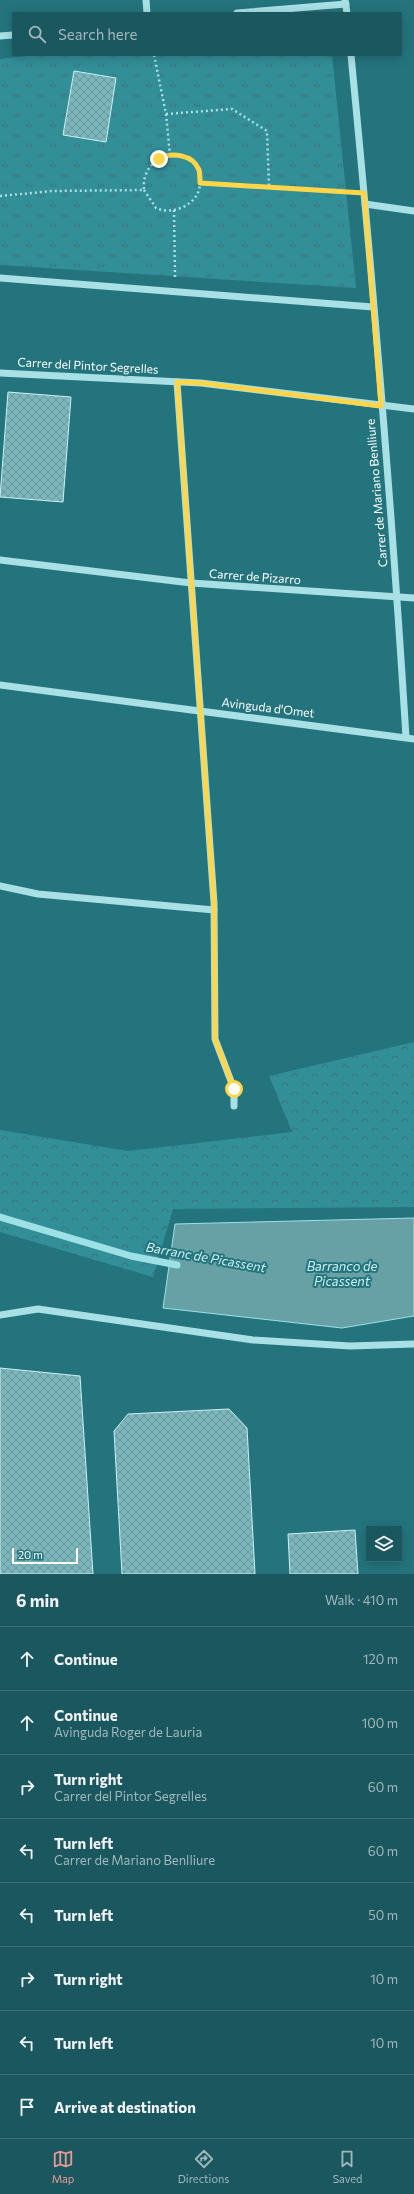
<!DOCTYPE html>
<html lang="en">
<head>
<meta charset="utf-8">
<style>
	body { margin:0; font-family:Commissioner,sans-serif; background:#245d64; color:#f1f3f6 }
	.controls { position:absolute; right:12px; bottom:12px; display:grid; overflow:hidden; border-radius:0px; box-shadow:0 2px 10px #0003 }
	.controls button { width:36px; height:36px; display:grid; place-items:center; padding:0; border:0; border-bottom:1px solid #396d73; background:#1b575e; color:#f1f3f6; font:20px sans-serif }
	.scale { position:absolute; left:12px; bottom:10px; width:66px; box-sizing:border-box; padding-left:4px; border:2px solid #fff; border-top:0; font-size:11px; line-height:14px; white-space:nowrap; color:#fff; -webkit-text-stroke:3px #24747d; paint-order:stroke }
	.stop { position:absolute; width:12px; height:12px; margin:-9px; border:3px solid #ffd54a; border-radius:50%; background:#fff }
	.stop.end { background:#ffd54a; border-color:#fff; box-shadow:0 1px 4px #0008 }
	.list { margin:0; padding:0; list-style:none }
	h2 { display:flex; justify-content:space-between; align-items:center; height:52px; margin:0; padding:0 16px; font-size:17px }
	h2 small { font-size:13px; font-weight:400; color:#a0b8bc }
	.list li { display:grid; grid-template-columns:26px 1fr auto; gap:12px; align-items:center; box-sizing:border-box; height:64px; padding:0 16px; border-top:1px solid #396d73 }
	.list b { display:block; font-size:15px; white-space:nowrap }
	.list p { margin:0; font-size:13px; white-space:nowrap; color:#a0b8bc }
	.list em { font-size:13px; font-style:normal; color:#a0b8bc }
	.icon { flex:none; width:22px; height:22px; fill:none; stroke:currentColor; stroke-width:2; stroke-linecap:round; stroke-linejoin:round }
	.map { position:relative; flex:none; width:414px; height:1574px; overflow:hidden }
	.search { position:absolute; background:#1b575e; box-shadow:0 2px 10px #0003; left:12px; right:12px; top:12px; height:44px; display:flex; align-items:center; gap:10px; box-sizing:border-box; padding:0 14px; border-radius:0px; color:#a0b8bc; font-size:15px }
	.sheet { height:564px; background:#1b575e }
	nav { display:flex; justify-content:space-around; align-items:center; box-sizing:border-box; height:56px; border-top:1px solid #396d73; background:#1b575e; font-size:11px; color:#a0b8bc }
	nav a { display:grid; justify-items:center; gap:2px }
	nav .on { color:#e69b98 }
	.map>svg:first-child { display:block }
	.forest { fill:url(#forest-crowns) }
	.park { fill:url(#park-tufts) }
	.water { fill:#67a1a6; stroke:#9de1e6 }
	.lines { fill:none; stroke-linecap:round; stroke-linejoin:round }
	.stream { stroke:#9de1e6; stroke-width:7 }
	.building { fill:url(#building-cross-hatch); stroke:#ccf1f4 }
	.path { stroke:#a9e0e5; stroke-width:2.5; stroke-dasharray:2 3; stroke-linecap:butt }
	.minor { stroke:#a9e0e5; stroke-width:7 }
	.route { stroke:#ffd54a; stroke-width:5 }
	.labels { text-anchor:middle; stroke-width:4; stroke-linejoin:round; paint-order:stroke }
	.street-label { font-size:12px; fill:#fff; stroke:#24747d }
	.water-label { font-size:13px; font-style:italic; fill:#cef1f3; stroke:#24747d }
</style>
</head>
<body>
<div class="map">
<svg width="414" height="1574" viewBox="0 0 414 1574">
	<defs>
		<pattern id="forest-crowns" width="20" height="18" patternUnits="userSpaceOnUse"><rect width="20" height="18" fill="#328e97"/><path d="M2 6a3 3 0 1 1 6 0M12 15a3 3 0 1 1 6 0" fill="none" stroke="#3c7479"/></pattern>
		<pattern id="park-tufts" width="24" height="20" patternUnits="userSpaceOnUse"><rect width="24" height="20" fill="#328e97"/><path d="M3 7l-1-3M5 7V3M7 7l1-3M15 17l-1-3M17 17v-4M19 17l1-3" fill="none" stroke="#3c7479"/></pattern>
		<pattern id="building-cross-hatch" width="8" height="8" patternUnits="userSpaceOnUse"><rect width="8" height="8" fill="#7ab6bc"/><path d="M0 0l8 8M0 8l8-8" fill="none" stroke="#6c969a"/></pattern>
	</defs>
	<rect width="100%" height="100%" fill="#24747d"/>
	<polygon class="forest" points="414,1042 414,1207 173,1209 153,1277 0,1232 0,1130 128,1151 292,1132 269,1076"/>
	<polygon class="park" points="35,55 332,55 356,288 0,265 0,59"/>
	<polygon class="water" points="414,1218 414,1316 342,1328 163,1308 175,1224"/>
	<g class="lines">
		<polyline class="stream" points="0,1217 131,1256 177,1265"/>
	</g>
	<g class="building">
		<polygon points="74,71 116,78 106,142 63,135"/>
		<polygon points="8,392 71,397 63,502 0,497"/>
		<polygon points="0,1368 80,1376 93,1574 0,1574"/>
		<polygon points="229,1409 247,1428 255,1574 122,1574 114,1431 128,1414"/>
		<polygon points="355,1530 358,1574 290,1574 288,1534"/>
	</g>
	<g class="lines">
		<g class="path">
			<polyline points="154,55 166,114 170,155"/>
			<polyline points="166,114 232,109 267,131 269,187"/>
			<path d="M144 190 156 208C173 216 200 204 200 183"/>
			<path d="M0 196 53 191 144 190C140 153 191 142 199 171 200 174 200 179 200 183L350 192"/>
			<polyline points="174,210 175,278"/>
		</g>
		<g class="minor">
			<polyline points="146,0 147,13"/>
			<polyline points="345,0 347,13"/>
			<polyline points="237,13 346,4"/>
			<polyline points="0,36 13,35"/>
			<path d="M351 55C373 282 392 510 406 737"/>
			<polyline points="365,204 414,211"/>
			<polyline points="0,278 373,307"/>
			<polyline points="0,373 201,383 414,409"/>
			<polyline points="177,382 214,903 215,1039 234,1089 234,1106"/>
			<polyline points="0,560 191,583 414,598"/>
			<polyline points="0,685 414,739"/>
			<polyline points="0,886 38,894 214,910"/>
			<polyline points="0,1315 38,1309 253,1340 350,1346 414,1344"/>
		</g>
	</g>
	<g class="lines">
		<path class="route" d="M159 159C171 152 193 154 199 170 200 174 200 179 200 183L364 193 365 204 381 406 201 383 177 382 214 903 215 1039 234 1089"/>
	</g>
	<g class="labels">
		<g class="street-label">
			<text transform="translate(88 366) rotate(3)" y="4">Carrer del Pintor Segrelles</text>
			<text transform="translate(377 493) rotate(-95)" y="4">Carrer de Mariano Benlliure</text>
			<text transform="translate(255 577) rotate(4)" y="4">Carrer de Pizarro</text>
			<text transform="translate(268 708) rotate(7)" y="4">Avinguda d'Omet</text>
		</g>
		<g class="water-label">
			<text transform="translate(206 1257) rotate(10)" y="5">Barranc de Picassent</text>
			<text x="342" y="1271">Barranco de<tspan x="342" dy="15">Picassent</tspan></text>
		</g>
	</g>
</svg>
<div class="controls">
<button><svg class="icon" aria-label="layers" viewBox="0 0 24 24"><path d="M12 4l9 5-9 5-9-5zM3 14l9 5 9-5"/></svg></button>
</div>
<div class="scale">20 m</div>
<div class="stop" style="left:234px;top:1089px"></div>
<div class="stop end" style="left:159px;top:159px"></div>
<div class="search"><svg class="icon" aria-label="search" viewBox="0 0 24 24"><circle cx="10" cy="10" r="6"/><path d="M15 15l6 6"/></svg>Search here</div>
</div>
<section class="sheet">
<h2>6 min<small>Walk · 410 m</small></h2>
<ul class="list">
<li><svg class="icon" aria-label="ahead" viewBox="0 0 24 24"><path d="M12 20V5M6 11l6-6 6 6"/></svg><div><b>Continue</b></div><em>120 m</em></li>
<li><svg class="icon" aria-label="ahead" viewBox="0 0 24 24"><path d="M12 20V5M6 11l6-6 6 6"/></svg><div><b>Continue</b><p>Avinguda Roger de Lauria</p></div><em>100 m</em></li>
<li><svg class="icon" aria-label="right" viewBox="0 0 24 24"><path d="M7 20v-9h11M14 6l5 5-5 5"/></svg><div><b>Turn right</b><p>Carrer del Pintor Segrelles</p></div><em>60 m</em></li>
<li><svg class="icon" aria-label="left" viewBox="0 0 24 24"><path d="M17 20v-9H6M10 6l-5 5 5 5"/></svg><div><b>Turn left</b><p>Carrer de Mariano Benlliure</p></div><em>60 m</em></li>
<li><svg class="icon" aria-label="left" viewBox="0 0 24 24"><path d="M17 20v-9H6M10 6l-5 5 5 5"/></svg><div><b>Turn left</b></div><em>50 m</em></li>
<li><svg class="icon" aria-label="right" viewBox="0 0 24 24"><path d="M7 20v-9h11M14 6l5 5-5 5"/></svg><div><b>Turn right</b></div><em>10 m</em></li>
<li><svg class="icon" aria-label="left" viewBox="0 0 24 24"><path d="M17 20v-9H6M10 6l-5 5 5 5"/></svg><div><b>Turn left</b></div><em>10 m</em></li>
<li><svg class="icon" aria-label="arrive" viewBox="0 0 24 24"><path d="M6 21V4h12l-3 4 3 4H6"/></svg><div><b>Arrive at destination</b></div></li>
</ul>
</section>
<nav>
<a class="on"><svg class="icon" aria-label="map" viewBox="0 0 24 24"><path d="M3 6l6-2 6 2 6-2v14l-6 2-6-2-6 2zM9 4v14M15 6v14"/></svg>Map</a>
<a><svg class="icon" aria-label="directions" viewBox="0 0 24 24"><path d="M12 3l9 9-9 9-9-9zM9 14v-3h6M13 9l2 2-2 2"/></svg>Directions</a>
<a><svg class="icon" aria-label="saved" viewBox="0 0 24 24"><path d="M7 4h10v16l-5-4-5 4z"/></svg>Saved</a>
</nav>
</body>
</html>
